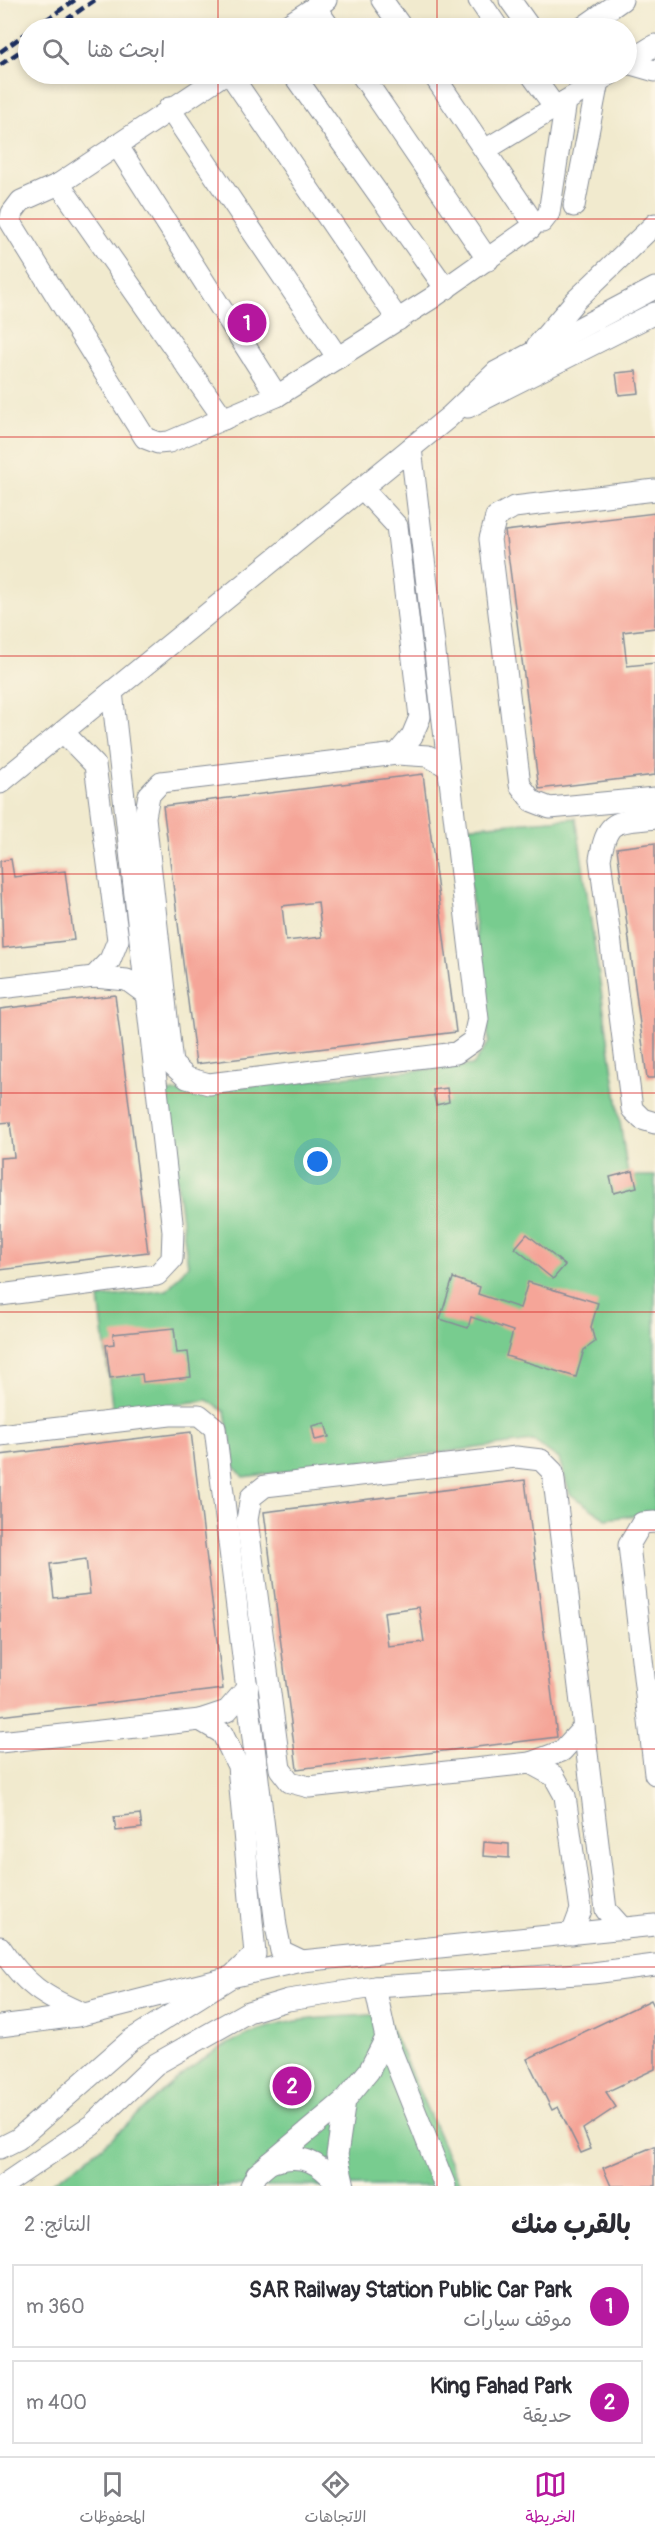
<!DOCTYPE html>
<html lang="ar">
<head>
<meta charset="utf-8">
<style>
	body { margin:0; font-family:Pangolin,"Playpen Sans Arabic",sans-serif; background:#f7f7f7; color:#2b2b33; direction:rtl }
	.you { position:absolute; left:318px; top:1162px; width:21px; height:21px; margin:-15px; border:4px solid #fff; border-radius:50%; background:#1a73e8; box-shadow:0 0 0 9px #1a73e833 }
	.badge { display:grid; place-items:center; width:39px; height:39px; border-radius:50%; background:#b5179e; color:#fff; font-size:20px; font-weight:700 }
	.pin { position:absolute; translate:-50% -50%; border:3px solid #fff; box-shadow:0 2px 6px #0006 }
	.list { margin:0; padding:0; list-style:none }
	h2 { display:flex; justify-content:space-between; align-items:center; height:78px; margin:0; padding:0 24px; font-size:26px }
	h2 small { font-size:20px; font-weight:400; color:#7c7c81 }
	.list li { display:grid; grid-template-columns:39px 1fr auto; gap:18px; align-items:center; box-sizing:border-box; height:84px; margin:0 12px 12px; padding:0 12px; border:2px solid #e1e1e2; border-radius:0px }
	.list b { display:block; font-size:22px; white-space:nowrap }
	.list p { margin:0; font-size:20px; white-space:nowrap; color:#7c7c81 }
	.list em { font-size:20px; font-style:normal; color:#7c7c81 }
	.icon { flex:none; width:33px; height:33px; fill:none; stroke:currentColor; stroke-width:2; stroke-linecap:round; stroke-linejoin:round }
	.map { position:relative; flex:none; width:655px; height:2186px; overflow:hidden; direction:ltr }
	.search { position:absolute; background:#fff; box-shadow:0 3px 9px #0003; left:18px; right:18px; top:18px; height:66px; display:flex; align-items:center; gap:15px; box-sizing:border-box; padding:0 21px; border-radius:33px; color:#7c7c81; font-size:22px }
	.sheet { height:270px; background:#fff }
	nav { display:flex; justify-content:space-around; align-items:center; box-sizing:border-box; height:84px; border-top:2px solid #e1e1e2; background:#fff; font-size:16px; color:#7c7c81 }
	nav a { display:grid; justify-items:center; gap:3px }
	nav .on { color:#b5179e }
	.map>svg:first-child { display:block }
	.green { fill:#78cc8f; stroke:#4a7e76; stroke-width:1.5 }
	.building { fill:#f5a598; fill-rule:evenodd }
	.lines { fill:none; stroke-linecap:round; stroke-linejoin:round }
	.minor-casing { stroke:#868c96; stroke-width:23 }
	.minor { stroke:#fff; stroke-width:21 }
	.rail { stroke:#1b2f5e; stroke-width:4.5; stroke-dasharray:9 4.5; stroke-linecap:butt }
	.grid { fill:none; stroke:#d62828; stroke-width:1.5; stroke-opacity:0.55 }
</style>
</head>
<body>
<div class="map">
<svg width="655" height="2186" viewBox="0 0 655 2186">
	<rect width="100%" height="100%" fill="#fcf5e5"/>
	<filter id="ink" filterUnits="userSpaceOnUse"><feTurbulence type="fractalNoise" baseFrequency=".0167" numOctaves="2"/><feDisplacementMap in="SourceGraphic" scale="12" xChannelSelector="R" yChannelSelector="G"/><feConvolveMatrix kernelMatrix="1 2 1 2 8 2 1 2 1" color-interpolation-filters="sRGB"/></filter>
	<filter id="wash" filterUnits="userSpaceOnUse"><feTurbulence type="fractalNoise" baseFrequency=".008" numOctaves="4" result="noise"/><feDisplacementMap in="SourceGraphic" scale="24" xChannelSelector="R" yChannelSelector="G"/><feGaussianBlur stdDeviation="1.35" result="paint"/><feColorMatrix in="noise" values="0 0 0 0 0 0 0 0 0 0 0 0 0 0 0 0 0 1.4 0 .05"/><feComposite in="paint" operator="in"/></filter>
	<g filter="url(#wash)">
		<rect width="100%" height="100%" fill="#f1eace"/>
		<g class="green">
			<polygon points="576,818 628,1176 655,1176 655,1513 606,1519 570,1494 559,1459 533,1441 243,1477 235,1467 225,1412 207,1400 113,1413 99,1298 167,1290 188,1265 165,1093 473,1065 489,1042 463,827"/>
			<path d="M385 2014 461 2186H46C63 2175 80 2165 95 2152 152 2107 190 2053 263 2029 302 2016 345 2017 385 2014Z"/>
		</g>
		<g id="blocks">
			<g class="building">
				<polygon points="636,371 639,393 619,395 616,373"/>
				<polygon points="655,513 655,628 623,632 627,666 655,663 655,775 539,789 505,531"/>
				<path d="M423 774 456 1032 196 1064 163 806ZM318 902 322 937 286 941 282 906Z"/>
				<polygon points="655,843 655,1078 647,1078 617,848"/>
				<polygon points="11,859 14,877 65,871 74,940 3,948 0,861"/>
				<polygon points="115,995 148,1252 0,1270 0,1158 14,1157 10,1122 0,1123 0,1009"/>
				<polygon points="447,1088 449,1102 436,1105 433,1090"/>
				<polygon points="633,1171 637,1187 614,1193 610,1177"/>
				<polygon points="527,1234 565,1265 553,1279 515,1248"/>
				<polygon points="453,1278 480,1287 478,1294 520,1308 528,1282 598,1303 591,1327 595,1342 584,1350 576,1377 506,1356 513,1331 471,1317 468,1328 440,1319"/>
				<polygon points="174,1328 177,1353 188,1352 191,1377 143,1382 142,1374 110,1378 106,1345 114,1344 113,1334"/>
				<polygon points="325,1423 329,1437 315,1440 312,1426"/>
				<path d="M191 1432 223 1689 0 1716V1455ZM86 1559 90 1594 54 1598 50 1564Z"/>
				<path d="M525 1480 557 1737 297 1769 264 1512ZM419 1607 424 1642 388 1646 384 1612Z"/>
				<polygon points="140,1814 142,1828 116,1831 114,1817"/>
				<polygon points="484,1842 509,1844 509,1858 483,1856"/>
				<polygon points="651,2000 655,2008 655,2069 606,2092 616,2107 583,2129 591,2149 581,2153 558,2107 552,2110 527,2059"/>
				<polygon points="655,2146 655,2186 611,2186 603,2168"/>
			</g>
		</g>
	</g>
	<g filter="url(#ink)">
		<use href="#blocks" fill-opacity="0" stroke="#868c96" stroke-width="1.5"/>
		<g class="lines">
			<g class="minor-casing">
				<g id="minor">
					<polyline points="382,0 402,28"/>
					<polyline points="479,0 498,28"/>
					<polyline points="510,0 530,28"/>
					<polyline points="315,7 330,28"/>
					<polyline points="283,28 326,0"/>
					<polyline points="582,28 622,0"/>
					<polyline points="626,63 655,45"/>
					<polyline points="627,63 655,71"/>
					<polyline points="224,74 59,184 21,201 12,213 10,221 145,438 158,443 169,442 277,396 432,298 531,228 533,222 433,74"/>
					<polyline points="230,74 398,320"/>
					<polyline points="293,74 446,289"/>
					<polyline points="361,74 488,260"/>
					<polyline points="531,74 555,107"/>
					<polyline points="169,108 338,358"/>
					<polyline points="117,145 277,396"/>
					<polyline points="485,150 610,74"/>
					<polyline points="59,184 224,419"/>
					<polyline points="574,206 598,81"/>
					<polyline points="533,222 542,222 549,213 566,101"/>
					<polyline points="537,346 576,300 655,224"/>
					<polyline points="468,407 655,313"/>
					<polyline points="362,488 397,526 420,717 412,736 397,754 161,782 149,795 145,817 172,1064 187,1078 209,1084 456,1053 473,1041 478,1019 411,448"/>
					<polyline points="655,490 514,507 496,517 490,539 520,785 532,801 550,808 655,798"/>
					<polyline points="397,754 428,756 448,767"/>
					<polyline points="0,783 449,417 496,372 655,288"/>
					<path d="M655 818C616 823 608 816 600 859L632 1109 642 1119 655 1123"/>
					<polyline points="94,977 127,980 146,994"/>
					<polyline points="0,988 94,977 110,960 118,940 95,765 63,732"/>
					<polyline points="0,1295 157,1275 172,1259 173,1231 112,692"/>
					<polyline points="0,1435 170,1415 199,1415 215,1428 276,1926 281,1951 302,1961"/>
					<polyline points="655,1522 642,1523 629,1545 655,1774"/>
					<polyline points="200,1720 227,1711 248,1687"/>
					<polyline points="0,1742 200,1720 222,1733 238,1766 255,1954 231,1977 77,2016 0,2026"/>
					<polyline points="530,1763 562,1751 584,1727"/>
					<polyline points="572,1934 581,1910 565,1796 554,1776 530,1763 309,1787 290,1782 280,1769 247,1520 251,1497 265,1486 516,1457 541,1460 553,1472 606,1910 623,1929"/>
					<path d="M0 1947C24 1984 44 1997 84 2014"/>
					<polyline points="386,2038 445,2186"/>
					<polyline points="0,2148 18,2139 131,2040 231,1977 302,1961 655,1925"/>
					<path d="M270 2163C301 2152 319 2161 339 2186"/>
					<polyline points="2,2186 92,2125 156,2064 248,2012 288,2000 375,1987 593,1973 655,1965"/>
					<polyline points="251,2186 257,2174 345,2100 369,2071 386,2038 375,1987"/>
					<polyline points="344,2186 337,2155 345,2100"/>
				</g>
			</g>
			<use href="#minor" class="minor"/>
			<g class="rail">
				<polyline points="34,28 75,0"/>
				<polyline points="54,28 95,0"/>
				<polyline points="0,52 28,32"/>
				<polyline points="0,65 28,46"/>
			</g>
		</g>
	</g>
	<path class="grid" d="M218 0V28M437 0V28M218 74V2186M437 74V2186M0 219H655M0 437H655M0 656H655M0 874H655M0 1093H655M0 1312H655M0 1530H655M0 1749H655M0 1967H655"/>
</svg>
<div class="you"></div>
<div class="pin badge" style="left:247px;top:323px">1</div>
<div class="pin badge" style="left:292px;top:2086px">2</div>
<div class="search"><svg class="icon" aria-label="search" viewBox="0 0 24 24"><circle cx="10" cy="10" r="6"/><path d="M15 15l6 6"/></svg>ابحث هنا</div>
</div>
<section class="sheet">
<h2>بالقرب منك<small>النتائج: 2</small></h2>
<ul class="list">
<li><span class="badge">1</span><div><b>SAR Railway Station Public Car Park</b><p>موقف سيارات</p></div><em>360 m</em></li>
<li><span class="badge">2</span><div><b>King Fahad Park</b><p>حديقة</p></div><em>400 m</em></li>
</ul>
</section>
<nav>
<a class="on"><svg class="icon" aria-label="map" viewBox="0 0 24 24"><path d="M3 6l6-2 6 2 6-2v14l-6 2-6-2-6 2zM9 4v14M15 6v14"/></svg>الخريطة</a>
<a><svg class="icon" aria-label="directions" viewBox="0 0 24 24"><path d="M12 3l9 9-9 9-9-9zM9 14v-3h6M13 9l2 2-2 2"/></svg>الاتجاهات</a>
<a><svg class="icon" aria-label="saved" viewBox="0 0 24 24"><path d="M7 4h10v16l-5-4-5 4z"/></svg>المحفوظات</a>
</nav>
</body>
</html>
